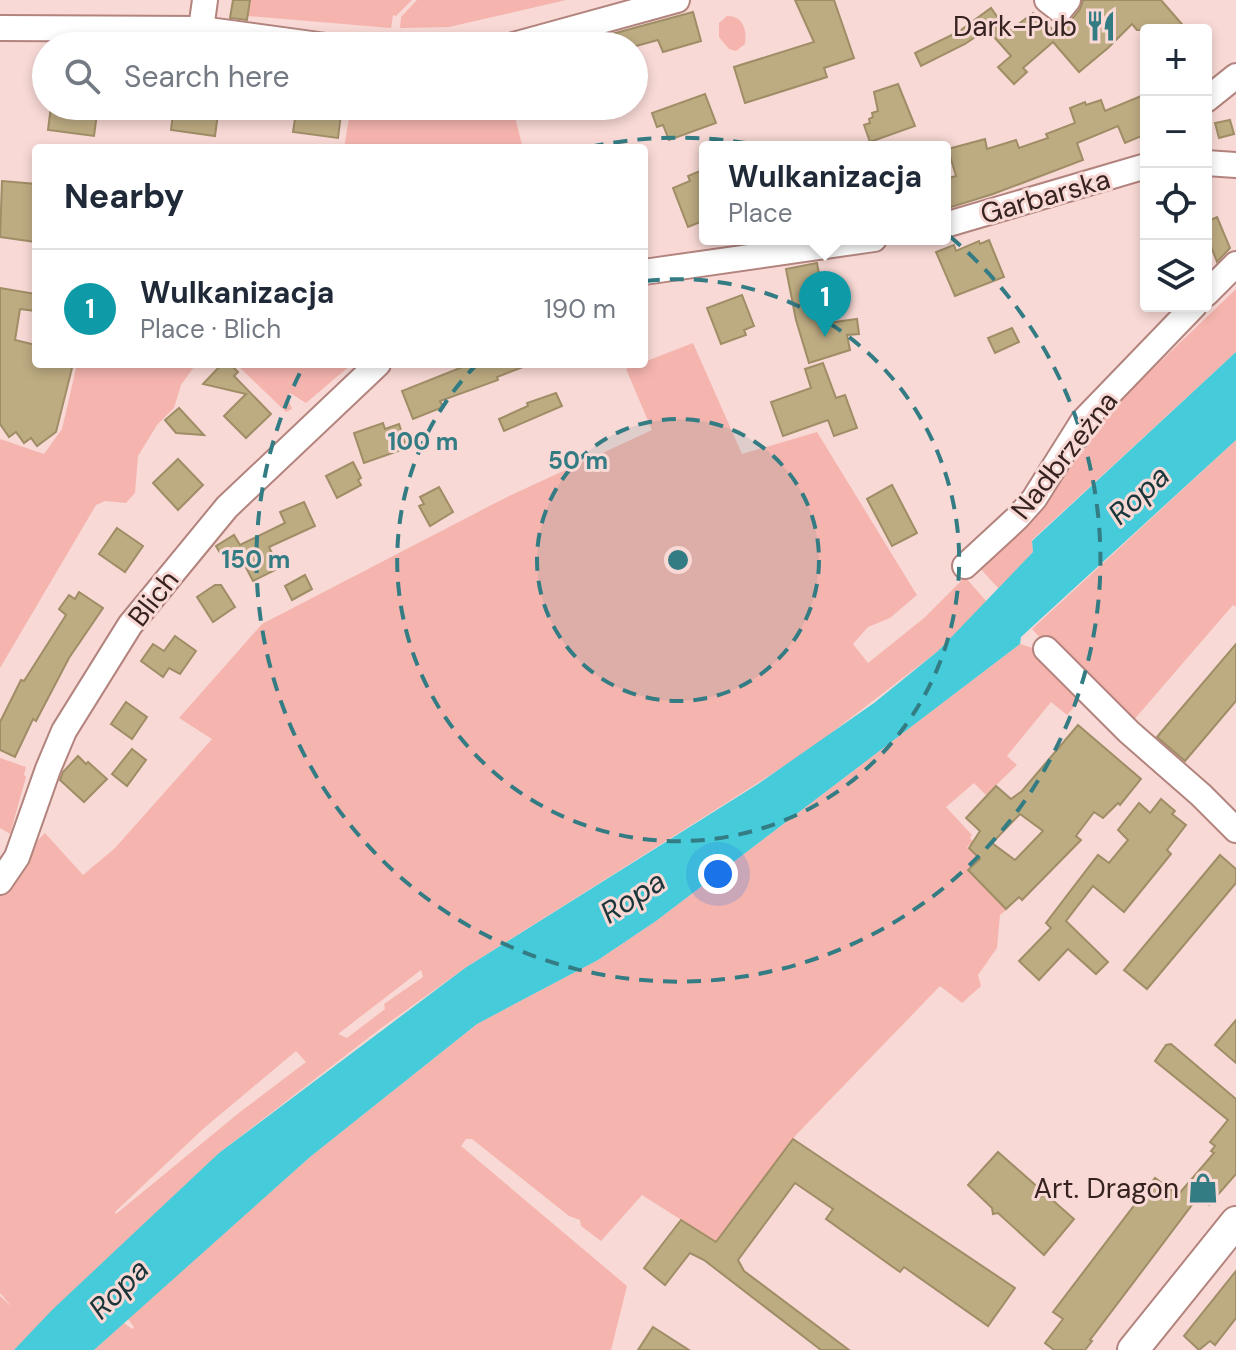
<!DOCTYPE html>
<html lang="en">
<head>
<meta charset="utf-8">
<style>
	body { margin:0; font-family:"DM Sans",sans-serif; background:#f6f6f7; color:#1f2937 }
	.controls { position:absolute; right:24px; top:24px; display:grid; overflow:hidden; border-radius:8px; box-shadow:0 4px 12px #0003 }
	.controls button { width:72px; height:72px; display:grid; place-items:center; padding:0; border:0; border-bottom:2px solid #e0e1e3; background:#fff; color:#1f2937; font:40px sans-serif }
	.you { position:absolute; left:718px; top:874px; width:28px; height:28px; margin:-20px; border:6px solid #fff; border-radius:50%; background:#1a73e8; box-shadow:0 0 0 12px #1a73e833 }
	.badge { display:grid; place-items:center; width:52px; height:52px; border-radius:50%; background:#db2777; color:#fff; font-size:26px; font-weight:700 }
	.pin { position:absolute; translate:-50% -66px; filter:drop-shadow(0 2px 4px #0008) }
	.pin::after { content:''; position:absolute; top:42px; width:28px; height:24px; background:inherit; clip-path:polygon(0 0,100% 0,50% 100%) }
	.popup { position:absolute; left:699px; top:141px; width:252px; height:104px; box-sizing:border-box; display:grid; place-content:center; border-radius:8px; background:#fff; filter:drop-shadow(0 2px 6px #0005); font-size:26px; white-space:nowrap; color:#747a83 }
	.popup b { font-size:30px; color:#1f2937 }
	.popup::after { content:''; position:absolute; left:50%; top:100%; margin-left:-16px; border:16px solid transparent; border-top-color:#fff }
	.list { margin:0; padding:0; list-style:none }
	h2 { display:flex; justify-content:space-between; align-items:center; height:104px; margin:0; padding:0 32px; font-size:34px }
	h2 small { font-size:26px; font-weight:400; color:#747a83 }
	.list li { display:grid; grid-template-columns:52px 1fr auto; gap:24px; align-items:center; box-sizing:border-box; height:120px; padding:0 32px; border-top:2px solid #e0e1e3 }
	.list b { display:block; font-size:30px; white-space:nowrap }
	.list p { margin:0; font-size:26px; white-space:nowrap; color:#747a83 }
	.list em { font-size:26px; font-style:normal; color:#747a83 }
	.icon { flex:none; width:44px; height:44px; fill:none; stroke:currentColor; stroke-width:2; stroke-linecap:round; stroke-linejoin:round }
	.map { position:relative; flex:none; width:1236px; height:1350px; overflow:hidden }
	.search { position:absolute; background:#fff; box-shadow:0 4px 12px #0003; left:32px; top:32px; width:616px; height:88px; display:flex; align-items:center; gap:20px; box-sizing:border-box; padding:0 28px; border-radius:44px; color:#747a83; font-size:30px }
	.panel { position:absolute; background:#fff; box-shadow:0 4px 12px #0003; left:32px; top:144px; width:616px; height:224px; border-radius:8px }
	.map>svg:first-child { display:block }
	.green { fill:#f5b5ae; fill-rule:evenodd }
	.water { fill:#45cbda }
	.building { fill:#bdab82; stroke:#9f8d66; stroke-width:2; fill-rule:evenodd }
	.lines { fill:none; stroke-linecap:round; stroke-linejoin:round }
	.minor-casing { stroke:#b3847e; stroke-width:28 }
	.major-casing { stroke:#b3847e; stroke-width:34 }
	.minor { stroke:#fff; stroke-width:24 }
	.major { stroke:#fff; stroke-width:30 }
	.ring { fill:none; stroke:#347c84; stroke-width:4; stroke-dasharray:14 10 }
	.labels { text-anchor:middle; stroke-width:6; stroke-linejoin:round; paint-order:stroke }
	.poi-label { font-size:28px; fill:#362321; stroke:#f8d9d5; text-anchor:end }
	.street-label { font-size:28px; fill:#362321; stroke:#f8d9d5 }
	.water-label { font-size:30px; font-style:italic; fill:#1a363a; stroke:#f8d9d5 }
	.centre { fill:#347c84; stroke:#f8d9d5; stroke-width:4 }
	.ring-label { font-size:24px; text-anchor:middle; font-weight:bold; fill:#347c84; stroke:#f8d9d5; stroke-width:6; stroke-linejoin:round; paint-order:stroke }
</style>
</head>
<body>
<div class="map">
<svg width="1236" height="1350" viewBox="0 0 1236 1350">
	<rect width="100%" height="100%" fill="#f8d9d5"/>
	<g class="green">
		<polygon points="250,0 412,0 396,16 393,15 391,28 248,16"/>
		<polygon points="417,0 566,0 449,27 400,28 401,17"/>
		<path d="M727 16C743 16 747 29 745 44L736 51 729 49 719 37V23Z"/>
		<polygon points="351,106 494,106 496,112 512,106 523,148 344,148"/>
		<polygon points="1236,289 1236,352 1032,540 1033,552 999,589 977,565 1090,429"/>
		<path d="M693 343 742 454 817 432 915 592 917 595 890 618 868 627 853 644 868 663 924 618 965 577 987 602 938 651 805 753 465 968 380 1029 219 1153 49 1314 15 1350H0V1296L12 1307 0 1293V897L30 848 45 833 83 875 115 848 212 739 179 718 262 624 505 498 652 430 626 369ZM421 970 423 977 384 1004 385 1009 347 1038 338 1034ZM296 1051 306 1062 240 1112 116 1214 115 1212 203 1129Z"/>
		<polygon points="77,364 196,364 181,385 174,408 157,425 138,456 135,493 126,503 105,501 96,505 0,668 0,439 44,454 62,429"/>
		<polygon points="236,364 352,364 306,403 290,393 288,399 292,409 286,412"/>
		<polygon points="1236,440 1236,607 1233,605 1126,729 1032,629"/>
		<polygon points="1020,644 1036,649 1104,721 1080,700 1067,715 1051,702 1007,756 1017,765 986,795 974,783 946,807 972,835 970,838 973,841 967,847 978,859 967,870 1006,910 1000,915 997,948 978,975 981,986 962,1003 940,986 796,1135 716,1242 642,1195 601,1241 581,1226 580,1220 569,1216 472,1139 466,1139 461,1146 627,1286 611,1350 94,1350 124,1323 132,1329 134,1327 128,1319 310,1157 477,1024 598,960 656,921"/>
		<polygon points="0,758 26,767 24,775 26,777 10,834 0,828"/>
	</g>
	<polygon class="water" points="1236,352 1236,440 1021,637 1020,644 656,921 598,960 477,1024 310,1157 94,1350 14,1350 52,1310 219,1153 465,968 758,784 874,703 938,651 1033,552 1032,541"/>
	<g class="building">
		<polygon points="233,0 250,0 247,20 230,18"/>
		<polygon points="795,0 834,0 854,58 824,68 827,77 745,103 734,67 814,42"/>
		<polygon points="1083,0 1161,0 1187,30 1137,30 1132,24 1108,48 1079,72 1053,42 1023,68 1027,72 1014,84 998,67 1011,56 987,29 965,44 921,66 915,53 958,32 991,8 1008,32 1033,13 1055,31 1072,19 1080,9"/>
		<polygon points="693,12 701,41 663,52 658,40 636,46 587,46 586,41"/>
		<polygon points="898,84 915,126 870,142 864,125 870,123 869,119 873,117 872,113 878,111 874,92"/>
		<polygon points="705,94 716,123 669,140 663,125 657,127 652,113"/>
		<polygon points="1146,94 1146,134 1125,143 1118,126 1077,143 1083,160 993,194 945,209 945,179 956,176 948,149 985,139 987,149 1016,140 1019,148 1048,138 1046,134 1075,123 1070,108 1085,102 1086,105 1101,100 1105,111"/>
		<polygon points="51,106 98,106 94,136 48,130"/>
		<polygon points="174,106 219,106 215,136 171,130"/>
		<polygon points="297,106 342,106 338,138 293,132"/>
		<polygon points="1230,120 1234,134 1219,138 1215,123"/>
		<polygon points="705,169 705,220 688,227 673,188 690,181 688,176"/>
		<polygon points="2,181 36,184 36,242 0,237"/>
		<polygon points="1217,217 1230,248 1217,262 1206,233 1206,222"/>
		<polygon points="989,240 1004,277 955,296 936,252 954,245 956,251 979,241 980,244"/>
		<polygon points="817,263 828,323 857,319 859,334 847,335 850,350 809,363 796,320 786,269"/>
		<polygon points="0,288 36,294 36,311 20,309 15,340 36,345 36,364 73,364 56,432 37,446 31,438 24,443 16,432 9,437 0,424"/>
		<polygon points="742,295 754,326 744,330 746,335 721,344 707,308"/>
		<polygon points="1012,328 1019,342 995,353 988,338"/>
		<polygon points="823,363 836,398 845,395 857,428 834,436 828,420 783,436 771,402 811,388 805,369"/>
		<polygon points="222,364 230,364 238,372 234,376 271,414 246,438 224,416 246,394 203,384"/>
		<polygon points="470,364 528,365 497,377 498,380 440,401 443,407 413,419 402,391"/>
		<polygon points="556,393 562,406 504,431 499,419 528,406 527,403"/>
		<polygon points="179,408 204,435 176,433 165,420"/>
		<polygon points="383,423 385,429 399,424 407,448 364,463 354,433"/>
		<polygon points="178,459 203,485 178,510 153,483"/>
		<polygon points="353,462 361,478 358,480 361,485 337,498 326,476"/>
		<polygon points="892,485 917,533 892,546 867,499"/>
		<polygon points="439,487 453,512 430,526 419,506 424,504 420,497"/>
		<polygon points="304,502 315,526 269,547 279,568 253,581 241,558 228,566 216,546 234,535 240,545 285,523 280,512"/>
		<polygon points="117,528 143,546 125,572 99,554"/>
		<polygon points="305,575 312,589 292,600 285,586"/>
		<polygon points="215,585 221,585 235,607 213,622 197,597"/>
		<polygon points="79,592 103,608 69,658 36,721 33,719 15,757 0,750 0,722 21,680 24,681 66,615 59,609 69,595 75,599"/>
		<polygon points="175,636 196,651 180,674 169,668 163,677 141,661 153,644 164,651"/>
		<polygon points="1236,644 1236,701 1185,761 1157,737"/>
		<polygon points="126,702 147,717 132,739 111,724"/>
		<path d="M1078 725 1141 779 1120 805 1118 803 1103 818 1094 812 1076 836 1081 840 1022 900 1019 897 1006 909 968 870 980 859 969 848 980 831 966 818 996 786 1011 799 1022 791ZM1020 814 1043 831 1015 860 992 843Z"/>
		<polygon points="132,749 146,760 127,786 112,774"/>
		<polygon points="78,756 86,764 88,762 107,779 84,802 60,780 63,772"/>
		<polygon points="1161,799 1175,811 1172,814 1186,825 1167,850 1171,854 1124,912 1093,886 1066,921 1108,962 1096,974 1068,949 1039,980 1019,961 1051,928 1046,923 1098,855 1109,863 1128,840 1118,830 1139,803 1150,813"/>
		<polygon points="1220,855 1236,869 1236,883 1147,989 1124,970"/>
		<polygon points="1236,1020 1236,1063 1215,1045"/>
		<polygon points="1171,1044 1236,1099 1236,1174 1209,1205 1198,1197 1090,1340 1092,1341 1085,1350 1054,1350 1045,1343 1063,1319 1053,1312 1155,1178 1178,1195 1214,1153 1211,1151 1215,1146 1210,1142 1228,1120 1155,1061 1166,1045"/>
		<polygon points="793,1139 1015,1288 988,1326 904,1267 900,1272 826,1219 833,1209 795,1183 738,1260 744,1271 849,1350 821,1350 704,1260 690,1253 665,1285 644,1268 681,1220 716,1242"/>
		<polygon points="998,1152 1074,1219 1044,1255 998,1213 993,1214 992,1208 968,1185"/>
		<polygon points="1236,1271 1236,1318 1215,1345 1210,1341 1199,1350 1184,1336"/>
		<polygon points="653,1327 689,1350 638,1350"/>
	</g>
	<g class="lines">
		<g class="minor-casing">
			<g id="minor">
				<polyline points="1047,0 1060,10 1068,0"/>
				<polyline points="0,28 201,29 326,46"/>
				<polyline points="201,29 205,0"/>
				<polyline points="510,46 677,0"/>
				<polyline points="1206,100 1236,76"/>
				<polyline points="1206,163 1236,165"/>
				<polyline points="945,225 1146,166"/>
				<polyline points="644,272 874,239"/>
				<polyline points="1206,294 1236,264"/>
				<polyline points="965,566 1017,518 1034,499 1083,421 1194,306"/>
				<polyline points="1046,649 1129,732 1201,795 1236,830"/>
				<polyline points="0,882 17,857 48,769 64,731 130,625 227,507 378,364"/>
			</g>
		</g>
		<g class="major-casing">
			<polyline id="major" points="1133,1350 1236,1222"/>
		</g>
		<use href="#minor" class="minor"/>
		<use href="#major" class="major"/>
	</g>
	<circle cx="678" cy="560" r="141" fill="#347c84" fill-opacity=".12"/>
	<g class="ring">
		<circle cx="678" cy="560" r="141"/>
		<path d="M646 281A281 281 0 1 1 476 365"/>
		<path d="M590 147A422 422 0 1 1 304 365"/>
	</g>
	<defs>
		<g id="restaurant-bare" transform="scale(2.4)"><path d="M-5-6h1v4h1v-4h1v4h1v-4h1v5L-1.5 .5V6h-2V.5L-5-1ZM5-6V6H3V1.5H1.5Q1.5-4 5-6Z" fill="#347c84" stroke="#f8d9d5" stroke-width="2.5" paint-order="stroke"/></g>
		<g id="shop-bare" transform="scale(2.4)"><path d="M-5-2.5h2.3a2.7 3.5 0 0 1 5.4 0H5L5.5 6h-11ZM-1.5-2.5h3a1.5 2.3 0 0 0-3 0Z" fill="#347c84" stroke="#f8d9d5" stroke-width="2.5" paint-order="stroke"/></g>
	</defs>
	<g fill-rule="evenodd">
		<use href="#restaurant-bare" x="1101" y="26"/>
		<use href="#shop-bare" x="1203" y="1188"/>
	</g>
	<g class="labels">
		<g class="poi-label">
			<text x="1077" y="36">Dark-Pub</text>
			<text x="1179" y="1198">Art. Dragon</text>
		</g>
		<g class="street-label">
			<text transform="translate(1045 196) rotate(-16)" y="10">Garbarska</text>
			<text transform="translate(1064 455) rotate(-52)" y="10">Nadbrzeżna</text>
			<text transform="translate(153 598) rotate(-52)" y="10">Blich</text>
		</g>
		<g class="water-label">
			<text transform="translate(1139 495) rotate(-43)" y="10">Ropa</text>
			<text transform="translate(633 897) rotate(-33)" y="10">Ropa</text>
			<text transform="translate(119 1289) rotate(-45)" y="10">Ropa</text>
		</g>
	</g>
	<circle cx="678" cy="560" r="12" class="centre"/>
	<g class="ring-label">
		<text x="423" y="450">100 m</text>
		<text x="578" y="469">50 m</text>
		<text x="256" y="568">150 m</text>
	</g>
</svg>
<div class="controls">
<button>+</button>
<button>−</button>
<button><svg class="icon" aria-label="locate" viewBox="0 0 24 24"><circle cx="12" cy="12" r="6"/><path d="M12 2v4M12 18v4M2 12h4M18 12h4"/></svg></button>
<button><svg class="icon" aria-label="layers" viewBox="0 0 24 24"><path d="M12 4l9 5-9 5-9-5zM3 14l9 5 9-5"/></svg></button>
</div>
<div class="you"></div>
<div class="pin badge" style="left:825px;top:337px;background:#0f9aa8">1</div>
<div class="popup"><b>Wulkanizacja</b>Place</div>
<div class="search"><svg class="icon" aria-label="search" viewBox="0 0 24 24"><circle cx="10" cy="10" r="6"/><path d="M15 15l6 6"/></svg>Search here</div>
<section class="panel">
<h2>Nearby<small></small></h2>
<ul class="list">
<li><span class="badge" style="background:#0f9aa8">1</span><div><b>Wulkanizacja</b><p>Place · Blich</p></div><em>190 m</em></li>
</ul>
</section>
</div>
</body>
</html>
